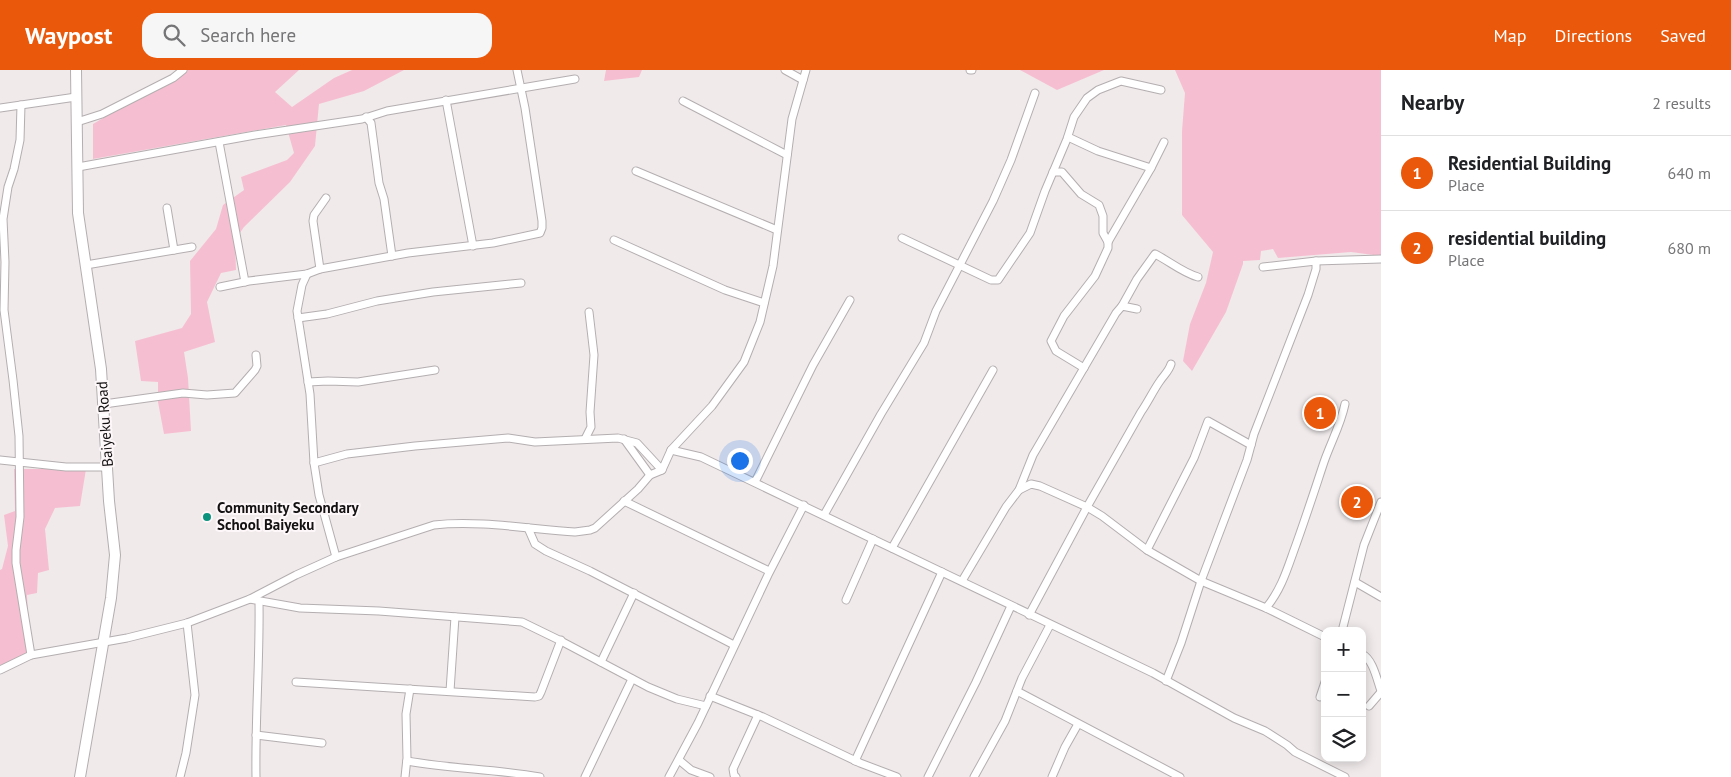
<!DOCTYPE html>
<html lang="en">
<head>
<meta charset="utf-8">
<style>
	body { margin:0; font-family:"PT Sans",sans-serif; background:#f6f6f6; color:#202124 }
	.controls { position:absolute; right:15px; bottom:15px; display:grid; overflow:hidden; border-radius:10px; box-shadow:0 2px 12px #0003 }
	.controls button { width:45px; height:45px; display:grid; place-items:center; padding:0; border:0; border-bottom:1px solid #e0e0e0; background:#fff; color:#202124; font:25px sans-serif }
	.you { position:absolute; left:739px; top:390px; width:18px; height:18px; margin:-12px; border:4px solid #fff; border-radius:50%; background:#1a73e8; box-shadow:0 0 0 8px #1a73e833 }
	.badge { display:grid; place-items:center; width:32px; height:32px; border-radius:50%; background:#ea580c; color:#fff; font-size:16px; font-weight:700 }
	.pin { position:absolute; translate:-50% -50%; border:2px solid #fff; box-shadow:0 1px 5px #0006 }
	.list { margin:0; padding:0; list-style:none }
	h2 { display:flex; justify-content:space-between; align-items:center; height:65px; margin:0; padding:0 20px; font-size:21px }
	h2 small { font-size:16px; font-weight:400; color:#757577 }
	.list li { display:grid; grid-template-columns:32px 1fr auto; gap:15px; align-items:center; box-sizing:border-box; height:75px; padding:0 20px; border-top:1px solid #e0e0e0 }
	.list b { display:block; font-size:19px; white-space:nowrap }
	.list p { margin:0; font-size:16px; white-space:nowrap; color:#757577 }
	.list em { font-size:16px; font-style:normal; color:#757577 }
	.icon { flex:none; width:28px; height:28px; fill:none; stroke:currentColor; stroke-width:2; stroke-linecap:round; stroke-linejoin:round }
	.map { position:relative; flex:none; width:1381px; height:707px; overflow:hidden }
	header { display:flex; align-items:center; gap:30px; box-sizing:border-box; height:70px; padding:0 25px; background:#ea580c; color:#fff }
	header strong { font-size:24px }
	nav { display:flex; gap:28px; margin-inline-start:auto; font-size:18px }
	.search { width:350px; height:45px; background:#f6f6f6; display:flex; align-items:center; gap:12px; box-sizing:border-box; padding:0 18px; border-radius:15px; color:#757577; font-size:19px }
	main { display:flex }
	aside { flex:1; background:#fff }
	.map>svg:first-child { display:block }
	.green { fill:#f6bfd1 }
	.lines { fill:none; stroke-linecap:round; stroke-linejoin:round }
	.minor-casing { stroke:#b4aeb0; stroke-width:9 }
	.secondary-casing { stroke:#b4aeb0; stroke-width:12 }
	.minor { stroke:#fff; stroke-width:7 }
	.secondary { stroke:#fff; stroke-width:10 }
	.poi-dot { fill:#0b937d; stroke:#fef7f9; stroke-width:2 }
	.labels { text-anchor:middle; stroke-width:4; stroke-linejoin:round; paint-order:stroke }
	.street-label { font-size:15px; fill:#131111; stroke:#fef7f9 }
	.poi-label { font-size:15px; font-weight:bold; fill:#131111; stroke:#fef7f9; text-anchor:start }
</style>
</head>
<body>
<header>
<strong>Waypost</strong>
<div class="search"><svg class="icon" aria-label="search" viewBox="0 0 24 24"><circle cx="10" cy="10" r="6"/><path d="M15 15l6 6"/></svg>Search here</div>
<nav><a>Map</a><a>Directions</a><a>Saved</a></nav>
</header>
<main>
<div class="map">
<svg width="1381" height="707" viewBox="0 0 1381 707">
	<rect width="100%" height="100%" fill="#f0eaeb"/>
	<g class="green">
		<polygon points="185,0 299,0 275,22 292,37 334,8 352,0 404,0 364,21 319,34 315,76 290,112 244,157 235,170 236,200 221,203 207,232 215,272 184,282 188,308 191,361 164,364 158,332 158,312 141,311 135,271 182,258 191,244 190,191 216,159 223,135 244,120 241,107 287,90 294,83 286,55 93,89 93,54"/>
		<polygon points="606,0 642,0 639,7 604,11"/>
		<polygon points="1020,0 1104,0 1057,20"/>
		<polygon points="1175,0 1381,0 1381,186 1351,182 1278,188 1273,179 1261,181 1260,190 1243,191 1243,194 1226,242 1192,301 1183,291 1190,254 1206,213 1213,182 1182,145 1182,61 1185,23"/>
		<polygon points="14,399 86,399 80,436 55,438 45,459 49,500 38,503 37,523 27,525 30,587 0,595 0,500 2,499 8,476 4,445 15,441"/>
	</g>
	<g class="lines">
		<g class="minor-casing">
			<g id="minor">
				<polyline points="785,0 803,10"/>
				<polyline points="970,0 972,0"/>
				<polyline points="446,30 473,176"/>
				<polyline points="683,31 787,85"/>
				<polyline points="21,35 20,70 14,99 8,117 3,149 5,192 4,240 13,310 19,366 20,447 16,480 16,493 31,585"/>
				<polyline points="0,38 76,27"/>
				<polyline points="366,47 371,53 379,113 384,129 392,186"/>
				<polyline points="77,52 102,44 173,8 183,0"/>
				<polyline points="1068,67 1098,81 1151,98 1108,172"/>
				<polyline points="219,72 245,212"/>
				<polyline points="78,97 255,65 362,49 387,41 575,9"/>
				<polyline points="1151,98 1164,72"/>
				<polyline points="636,101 777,160"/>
				<polyline points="1053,102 1062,102 1081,124 1099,135 1103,146 1103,163 1108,172 1108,178 1095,206 1064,246 1051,271 1056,281 1084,298"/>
				<polyline points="167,138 174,180"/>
				<polyline points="902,168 991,210 998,210 1030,163 1045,121 1067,69 1074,47 1087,28 1098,20 1121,11 1161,20"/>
				<polyline points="614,170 725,220 764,233"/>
				<polyline points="86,195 192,177"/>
				<polyline points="1263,197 1316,191 1381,189"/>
				<polyline points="320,199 313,151 314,145 326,128"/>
				<polyline points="307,204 302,215 297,241 310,324 314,393 319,425 336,487"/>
				<polyline points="220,217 249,211 307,204 320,199 408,183 493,173 540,163 542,158 542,151 525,38 517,0"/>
				<path d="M1122 236 1137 209 1155 184C1169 191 1183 203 1198 207"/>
				<polyline points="298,248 327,244 377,231 433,222 521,213"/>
				<polyline points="308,312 328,311 358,312 435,300"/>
				<polyline points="104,334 183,323 207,325 235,323 255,300 257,296 256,285"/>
				<polyline points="585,369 591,357 590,342 594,285 589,242"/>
				<polyline points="624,369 650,405"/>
				<polyline points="671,380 701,387 1153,603 1234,648 1265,661 1287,675 1295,682 1345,707"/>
				<polyline points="0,390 66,397 108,397"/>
				<polyline points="314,393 347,384 415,376 508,368 535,372 618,368 637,373 662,400"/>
				<polyline points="755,412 813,295 850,230"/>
				<polyline points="1019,420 1033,385 1116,243 1122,236 1137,239"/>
				<polyline points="624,431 769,501"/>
				<polyline points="824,445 881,344 924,273 936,241 993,131 1011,90 1035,23"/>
				<polyline points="528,458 535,474 546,481 590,501 734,575"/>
				<polyline points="892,478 993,300"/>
				<polyline points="1147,480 1194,388 1208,351 1251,375"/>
				<polyline points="962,511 1006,437 1019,420 1031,414 1040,416 1087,437 1102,446 1147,480 1201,511 1266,538 1325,567"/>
				<polyline points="1355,512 1381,527"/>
				<polyline points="250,529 300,538 379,541 522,552 559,570 648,617 677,629 706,636"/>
				<polyline points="846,530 873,469"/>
				<path d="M1266 538C1280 521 1286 503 1293 483 1304 453 1314 422 1324 392 1331 372 1341 354 1345 334"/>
				<path d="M1029 545 1087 437 1141 342C1148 332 1153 321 1160 311 1164 305 1169 301 1171 294"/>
				<polyline points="1342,561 1364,475 1381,432"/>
				<path d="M1362 584C1373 589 1377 610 1381 621"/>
				<polyline points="601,592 634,523"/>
				<path d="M0 600 31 585 127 568 187 553 250 529 296 505 336 487 434 455C478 450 530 459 575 462L590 460 595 458 638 419 650 405 662 400 671 380 712 336 744 292 760 252 773 196 792 49 806 0"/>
				<polyline points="1166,611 1181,573 1201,511 1247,390 1254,364 1308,225 1316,199 1316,191"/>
				<polyline points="296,612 535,627 539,626 541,622 561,570"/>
				<polyline points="450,621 455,547"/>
				<polyline points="1017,621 1180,707"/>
				<polyline points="710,626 763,647 860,693 897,707"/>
				<polyline points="1320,627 1325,612"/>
				<polyline points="1369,636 1381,622"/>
				<polyline points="256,665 322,673"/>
				<polyline points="679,690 691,700 710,707"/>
				<path d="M407 691C451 699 496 699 540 707"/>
				<polyline points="855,691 942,502"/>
				<polyline points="180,707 186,683 195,625 187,553"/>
				<path d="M256 707C255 648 260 590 259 531"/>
				<polyline points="405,707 407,688 406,644 410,619"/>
				<polyline points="585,707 632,609"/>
				<polyline points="669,707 698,653 768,505 804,435"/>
				<polyline points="736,707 734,705 733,699 758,645"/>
				<polyline points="928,707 976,612 1011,536"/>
				<polyline points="974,707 1005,651 1022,608 1050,555"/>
				<polyline points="1052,707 1065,677 1078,654"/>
			</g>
		</g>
		<g class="secondary-casing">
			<polyline id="secondary" points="76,0 78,143 101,299 109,431 115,485 111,528 80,707"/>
		</g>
		<use href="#minor" class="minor"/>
		<use href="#secondary" class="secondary"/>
	</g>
	<circle class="poi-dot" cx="207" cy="447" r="5"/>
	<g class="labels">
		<g class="street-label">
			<text transform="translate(105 354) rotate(-94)" y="5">Baiyeku Road</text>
		</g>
		<g class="poi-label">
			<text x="217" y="443">Community Secondary<tspan x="217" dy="17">School Baiyeku</tspan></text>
		</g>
	</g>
</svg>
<div class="controls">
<button>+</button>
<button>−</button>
<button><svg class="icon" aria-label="layers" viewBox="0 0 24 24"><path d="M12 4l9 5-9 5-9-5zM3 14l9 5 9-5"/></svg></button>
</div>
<div class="you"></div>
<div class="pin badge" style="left:1320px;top:343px">1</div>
<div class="pin badge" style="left:1357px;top:432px">2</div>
</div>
<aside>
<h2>Nearby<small>2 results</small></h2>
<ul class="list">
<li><span class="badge">1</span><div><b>Residential Building</b><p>Place</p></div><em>640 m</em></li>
<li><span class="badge">2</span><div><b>residential building</b><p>Place</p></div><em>680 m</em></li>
</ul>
</aside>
</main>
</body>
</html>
